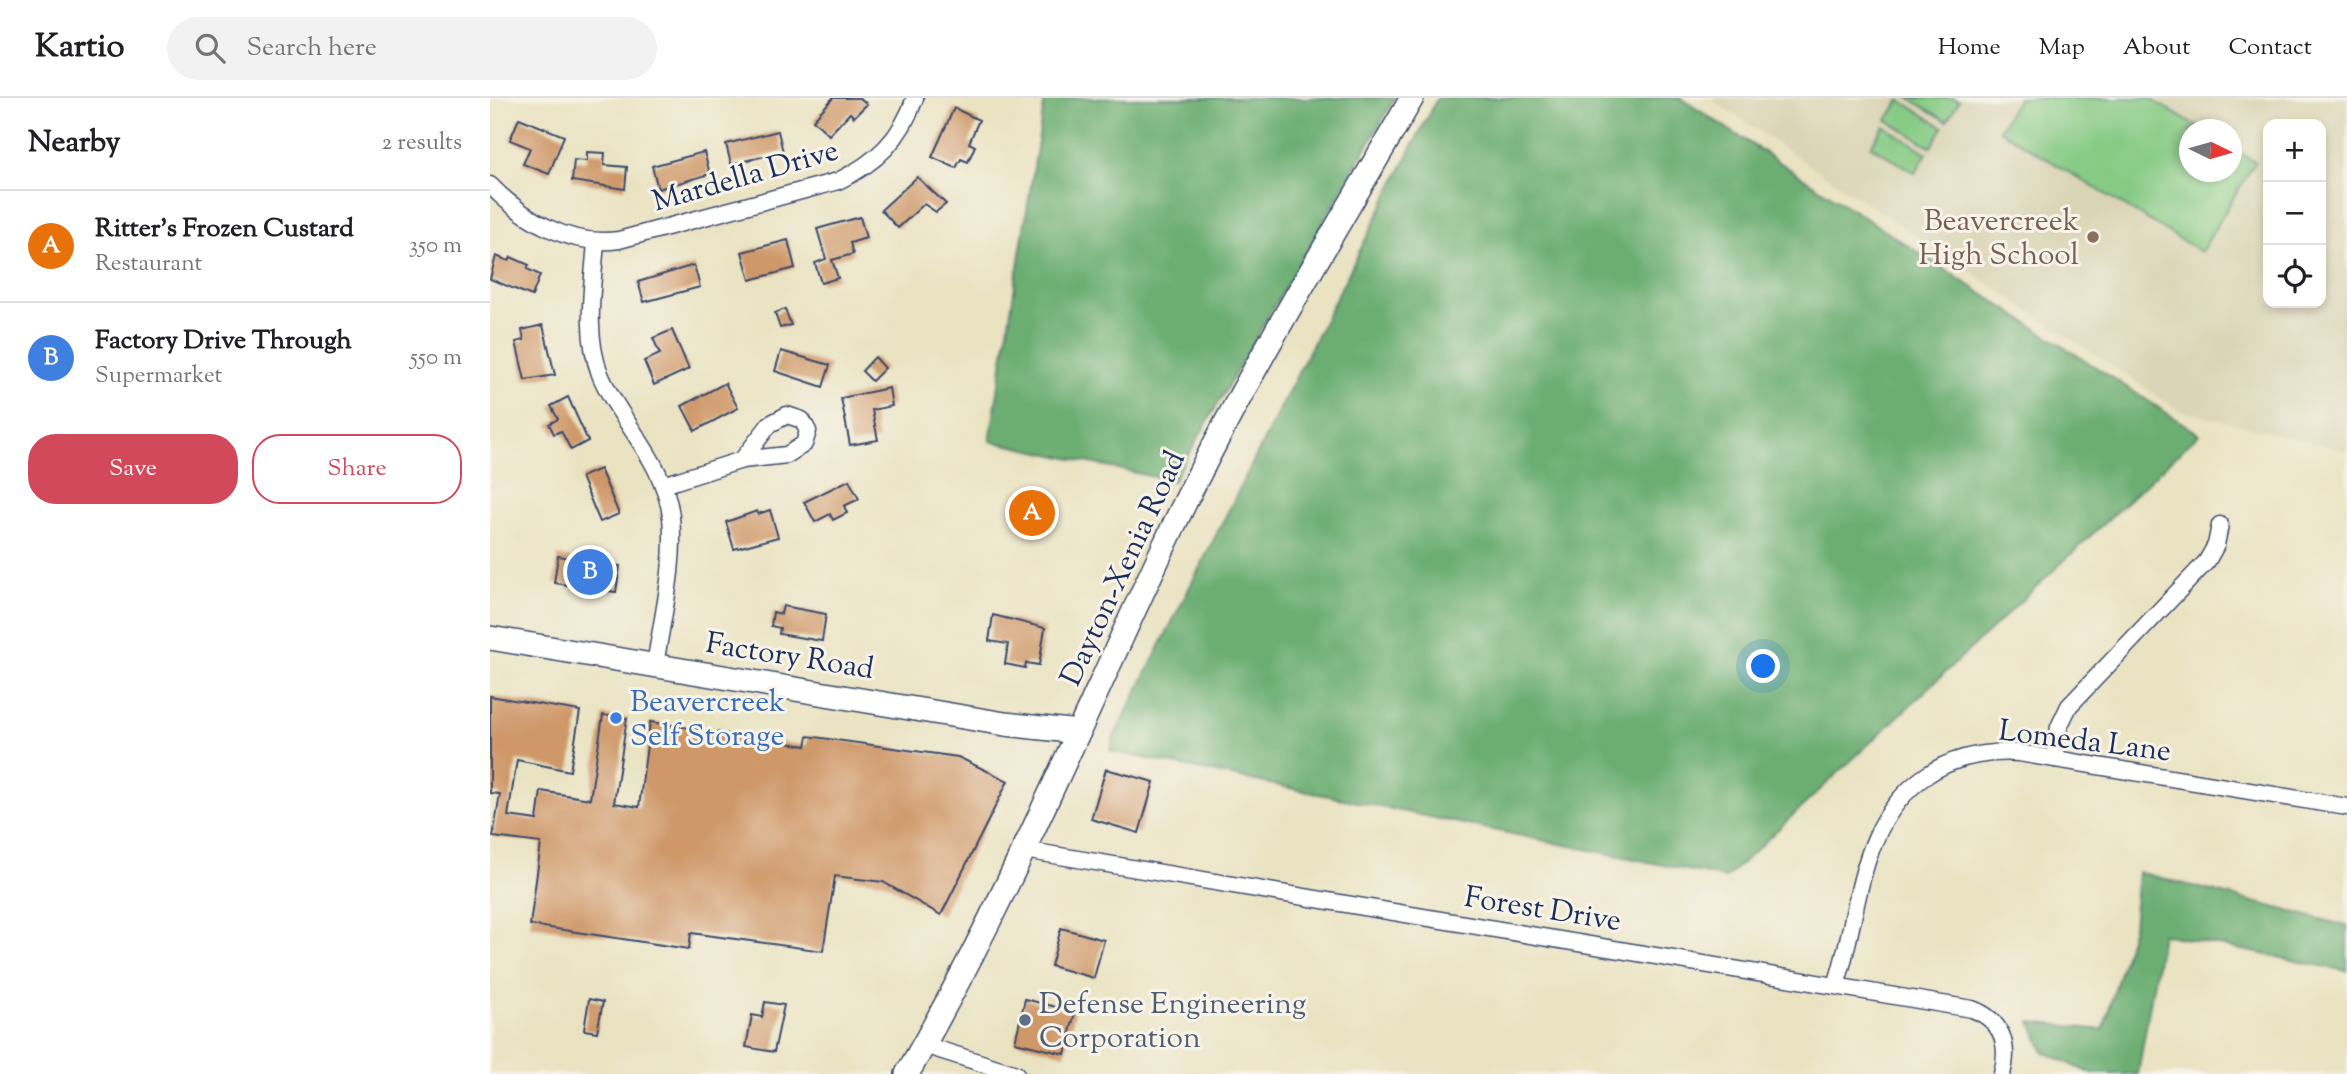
<!DOCTYPE html>
<html lang="en">
<head>
<meta charset="utf-8">
<style>
	body { margin:0; font-family:"Sorts Mill Goudy",serif; background:#f2f2f2; color:#202124 }
	.controls { position:absolute; right:21px; top:21px; display:grid; overflow:hidden; border-radius:14px; box-shadow:0 4px 10px #0003 }
	.controls button { width:63px; height:63px; display:grid; place-items:center; padding:0; border:0; border-bottom:2px solid #e0e0e0; background:#fff; color:#202124; font:35px sans-serif }
	.compass { position:absolute; left:1689px; top:21px; width:63px; height:63px; border-radius:50%; background:#fff; box-shadow:0 4px 10px #0003; rotate:95deg }
	.you { position:absolute; left:1274px; top:569px; width:24px; height:24px; margin:-18px; border:5px solid #fff; border-radius:50%; background:#1a73e8; box-shadow:0 0 0 10px #1a73e833 }
	.badge { display:grid; place-items:center; width:46px; height:46px; border-radius:50%; background:#d1495b; color:#fff; font-size:23px; font-weight:700 }
	.pin { position:absolute; translate:-50% -50%; border:4px solid #fff; box-shadow:0 2px 7px #0006 }
	.list { margin:0; padding:0; list-style:none }
	h2 { display:flex; justify-content:space-between; align-items:center; height:91px; margin:0; padding:0 28px; font-size:30px }
	h2 small { font-size:23px; font-weight:400; color:#757577 }
	.list li { display:grid; grid-template-columns:46px 1fr auto; gap:21px; align-items:center; box-sizing:border-box; height:112px; padding:0 28px; border-top:2px solid #e0e0e0 }
	.list b { display:block; font-size:26px; white-space:nowrap }
	.list p { margin:0; font-size:23px; white-space:nowrap; color:#757577 }
	.list em { font-size:23px; font-style:normal; color:#757577 }
	.actions { display:flex; gap:14px; padding:21px 28px }
	.actions a { flex:1; padding:16px 0; border:2px solid #d1495b; border-radius:28px; text-align:center; font-size:24px; color:#d1495b }
	.actions .main { background:#d1495b; color:#fff }
	.icon { flex:none; width:38px; height:38px; fill:none; stroke:currentColor; stroke-width:2; stroke-linecap:round; stroke-linejoin:round }
	.map { position:relative; flex:none; width:1857px; height:976px; overflow:hidden }
	header { display:flex; align-items:center; gap:42px; box-sizing:border-box; height:98px; padding:0 35px; background:#fff; border-bottom:2px solid #e0e0e0 }
	header strong { font-size:33px }
	nav { display:flex; gap:38px; margin-inline-start:auto; font-size:24px }
	.search { width:490px; height:63px; background:#f2f2f2; display:flex; align-items:center; gap:18px; box-sizing:border-box; padding:0 24px; border-radius:38px; color:#757577; font-size:26px }
	main { display:flex }
	aside { flex:1; background:#fff }
	.map>svg:first-child { display:block }
	.built { fill:#dad5b6; fill-rule:evenodd }
	.green { fill:#86ca84; stroke:#507c71; stroke-width:2 }
	.forest { fill:#6cae72; stroke:#446e68; stroke-width:2 }
	.building { fill:#cf9869 }
	.lines { fill:none; stroke-linecap:round; stroke-linejoin:round }
	.street-casing { stroke:#3a4a6d; stroke-width:19 }
	.secondary-casing { stroke:#3a4a6d; stroke-width:26 }
	.street { stroke:#fff; stroke-width:16 }
	.secondary { stroke:#fff; stroke-width:23 }
	.education-dot { fill:#8d6e63; stroke:#f7f3e8; stroke-width:2.5 }
	.shop-dot { fill:#3f7fe0; stroke:#f7f3e8; stroke-width:2.5 }
	.service-dot { fill:#5c6f8a; stroke:#f7f3e8; stroke-width:2.5 }
	.labels { text-anchor:middle; stroke-width:6; stroke-linejoin:round; paint-order:stroke }
	.street-label { font-size:30px; fill:#1b2f5e; stroke:#f7f3e8 }
	.education-label { font-size:30px; fill:#785e54; stroke:#f7f3e8; text-anchor:end }
	.shop-label { font-size:30px; fill:#366cbe; stroke:#f7f3e8; text-anchor:start }
	.service-label { font-size:30px; fill:#4e5e75; stroke:#f7f3e8; text-anchor:start }
</style>
</head>
<body>
<header>
<strong>Kartio</strong>
<div class="search"><svg class="icon" aria-label="search" viewBox="0 0 24 24"><circle cx="10" cy="10" r="6"/><path d="M15 15l6 6"/></svg>Search here</div>
<nav><a>Home</a><a>Map</a><a>About</a><a>Contact</a></nav>
</header>
<main>
<aside>
<h2>Nearby<small>2 results</small></h2>
<ul class="list">
<li><span class="badge" style="background:#e8710a">A</span><div><b>Ritter's Frozen Custard</b><p>Restaurant</p></div><em>350 m</em></li>
<li><span class="badge" style="background:#3f7fe0">B</span><div><b>Factory Drive Through</b><p>Supermarket</p></div><em>550 m</em></li>
</ul>
<div class="actions"><a class="main">Save</a><a>Share</a></div>
</aside>
<div class="map">
<svg width="1857" height="976" viewBox="0 0 1857 976">
	<rect width="100%" height="100%" fill="#f7f3e8"/>
	<filter id="ink" filterUnits="userSpaceOnUse"><feTurbulence type="fractalNoise" baseFrequency=".0143" numOctaves="2"/><feDisplacementMap in="SourceGraphic" scale="14" xChannelSelector="R" yChannelSelector="G"/><feConvolveMatrix kernelMatrix="1 2 1 2 8 2 1 2 1" color-interpolation-filters="sRGB"/></filter>
	<filter id="wash" filterUnits="userSpaceOnUse"><feTurbulence type="fractalNoise" baseFrequency=".00686" numOctaves="4" result="noise"/><feDisplacementMap in="SourceGraphic" scale="28" xChannelSelector="R" yChannelSelector="G"/><feGaussianBlur stdDeviation="1.57" result="paint"/><feColorMatrix in="noise" values="0 0 0 0 0 0 0 0 0 0 0 0 0 0 0 0 0 1.4 0 .05"/><feComposite in="paint" operator="in"/></filter>
	<g filter="url(#wash)">
		<rect width="100%" height="100%" fill="#eae3c2"/>
		<path class="built" d="M1219 0H1857V353L1688 312ZM1778 26H1831V205H1778ZM1700 32H1742V74H1700Z"/>
		<g class="green">
			<polygon points="1419,0 1464,0 1469,3 1457,23"/>
			<polygon points="1528,0 1659,0 1711,31 1700,32 1700,74 1742,74 1742,50 1765,64 1711,154 1509,32"/>
			<polygon points="1410,2 1453,29 1441,49 1397,22"/>
			<polygon points="1394,28 1437,55 1425,75 1381,48"/>
		</g>
		<g class="forest">
			<polygon points="555,0 905,0 683,383 500,343"/>
			<polygon points="947,0 1190,0 1709,336 1236,780 620,653 624,639"/>
			<polygon points="1648,774 1857,828 1857,873 1672,836 1648,976 1602,976 1554,954 1541,924 1613,932 1643,829"/>
		</g>
		<g id="blocks">
			<g class="building">
				<polygon points="343,0 370,0 377,6 364,19 360,15 339,37 323,22"/>
				<polygon points="464,10 489,22 479,45 485,48 478,64 471,61 466,70 442,59"/>
				<polygon points="29,20 74,38 59,76 33,66 40,50 20,42"/>
				<polygon points="288,33 293,54 241,66 236,46"/>
				<polygon points="97,54 115,55 114,67 137,69 135,91 82,83 84,62 97,63"/>
				<polygon points="214,54 220,76 168,91 162,68"/>
				<polygon points="427,79 456,106 446,114 434,106 408,130 391,112"/>
				<polygon points="370,119 376,140 360,145 363,156 342,162 348,180 331,185 325,165 336,161 327,131"/>
				<polygon points="298,142 305,170 260,182 252,154"/>
				<polygon points="6,158 19,163 21,159 39,167 37,171 50,177 42,198 0,181"/>
				<polygon points="204,167 210,189 154,204 148,184"/>
				<polygon points="295,211 301,227 290,230 285,215"/>
				<polygon points="53,227 65,277 35,282 26,244 34,242 32,232"/>
				<polygon points="182,232 199,271 164,287 154,263 170,256 163,240"/>
				<polygon points="291,253 340,267 333,289 285,273"/>
				<polygon points="385,259 395,270 382,283 372,273"/>
				<polygon points="235,285 248,310 205,333 192,308"/>
				<polygon points="399,290 402,308 382,312 388,342 360,347 351,300"/>
				<polygon points="78,299 98,343 81,352 71,333 64,336 59,326 68,321 61,308"/>
				<polygon points="110,371 129,416 110,424 91,379"/>
				<polygon points="359,382 369,401 354,408 357,415 343,422 340,416 325,424 314,404"/>
				<circle cx="542" cy="413" r="18"/>
				<polygon points="280,412 288,439 244,451 236,424 267,413 268,416"/>
				<polygon points="68,458 130,468 126,494 64,485"/>
				<polygon points="293,508 336,516 332,543 289,536 290,530 281,528 283,514 291,516"/>
				<polygon points="503,517 555,530 549,567 536,565 535,570 515,566 518,546 499,543"/>
				<polygon points="0,598 90,613 80,673 27,662 18,718 47,722 51,693 100,701 113,617 137,620 124,705 149,709 160,624 316,648 318,638 468,659 518,683 451,817 393,784 345,778 333,853 201,835 199,851 40,827 51,745 3,739 10,696 0,695"/>
				<polygon points="616,671 664,684 649,735 601,721"/>
				<polygon points="571,830 614,842 604,880 561,868"/>
				<polygon points="99,901 113,904 107,934 94,932"/>
				<polygon points="535,901 585,914 575,956 525,944"/>
				<polygon points="275,904 294,907 284,954 256,949 262,917 272,919"/>
			</g>
		</g>
	</g>
	<g filter="url(#ink)">
		<use href="#blocks" fill-opacity="0" stroke="#3a4a6d" stroke-width="2"/>
		<g class="lines">
			<g class="street-casing">
				<g id="street">
					<path d="M0 87C34 122 80 149 129 142L348 83C386 65 411 41 425 0"/>
					<path d="M106 144C103 187 94 235 110 276 130 325 175 363 181 419 186 467 172 520 165 568"/>
					<polyline points="173,387 252,362 297,357 314,346 318,333 312,322 297,317 280,326 252,362"/>
					<polyline points="1565,661 1569,629 1579,608 1717,463 1726,447 1730,427"/>
					<path d="M534 752 1482 911C1512 922 1520 947 1512 976"/>
					<path d="M1346 887C1371 814 1366 725 1437 677 1464 659 1497 653 1529 655L1857 709"/>
					<polyline points="434,947 526,976"/>
				</g>
			</g>
			<g class="secondary-casing">
				<g id="secondary">
					<polyline points="0,540 515,626 589,634"/>
					<path d="M417 976C520 799 597 609 685 425 755 279 841 140 922 0"/>
				</g>
			</g>
			<use href="#street" class="street"/>
			<use href="#secondary" class="secondary"/>
		</g>
	</g>
	<circle class="education-dot" cx="1603" cy="139" r="7"/>
	<circle class="shop-dot" cx="126" cy="620" r="7"/>
	<circle class="service-dot" cx="535" cy="922" r="7"/>
	<g class="labels">
		<g class="street-label">
			<text transform="translate(255 77) rotate(-16)" y="10">Mardella Drive</text>
			<text transform="translate(632 470) rotate(-65)" y="10">Dayton-Xenia Road</text>
			<text transform="translate(300 557) rotate(9)" y="10">Factory Road</text>
			<text transform="translate(1595 642) rotate(7)" y="10">Lomeda Lane</text>
			<text transform="translate(1053 810) rotate(9)" y="10">Forest Drive</text>
		</g>
		<g class="education-label">
			<text x="1589" y="132">Beavercreek<tspan x="1589" dy="34">High School</tspan></text>
		</g>
		<g class="shop-label">
			<text x="140" y="613">Beavercreek<tspan x="140" dy="34">Self Storage</tspan></text>
		</g>
		<g class="service-label">
			<text x="549" y="915">Defense Engineering<tspan x="549" dy="34">Corporation</tspan></text>
		</g>
	</g>
</svg>
<div class="controls">
<button>+</button>
<button>−</button>
<button><svg class="icon" aria-label="locate" viewBox="0 0 24 24"><circle cx="12" cy="12" r="6"/><path d="M12 2v4M12 18v4M2 12h4M18 12h4"/></svg></button>
</div>
<svg class="compass" viewBox="-18 -18 36 36"><path d="M0-13l5 13h-10z" fill="#e53935"/><path d="M0 13l5-13h-10z" fill="#757577"/></svg>
<div class="you"></div>
<div class="pin badge" style="left:542px;top:415px;background:#e8710a">A</div>
<div class="pin badge" style="left:100px;top:474px;background:#3f7fe0">B</div>
</div>
</main>
</body>
</html>
